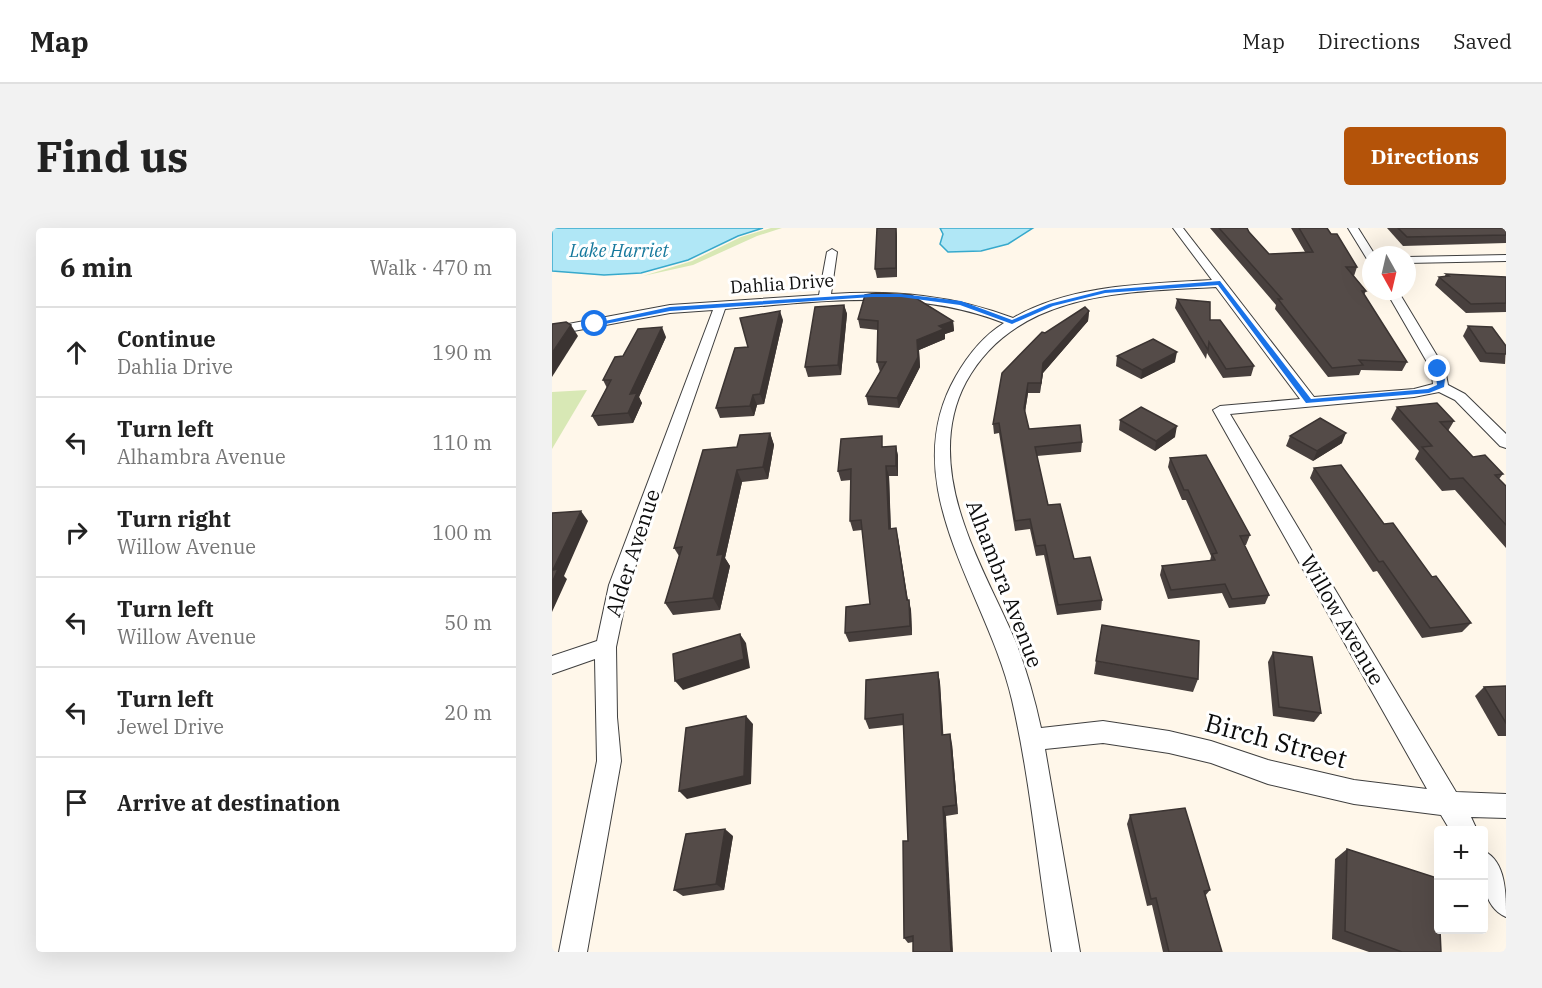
<!DOCTYPE html>
<html lang="en">
<head>
<meta charset="utf-8">
<style>
	body { margin:0; font-family:"IBM Plex Serif",serif; background:#f2f2f2; color:#222 }
	.controls { position:absolute; right:18px; bottom:18px; display:grid; overflow:hidden; border-radius:6px; box-shadow:0 6px 24px #0002 }
	.controls button { width:54px; height:54px; display:grid; place-items:center; padding:0; border:0; border-bottom:2px solid #e0e0e0; background:#fff; color:#222; font:30px sans-serif }
	.compass { position:absolute; left:810px; top:18px; width:54px; height:54px; border-radius:50%; background:#fff; box-shadow:0 6px 24px #0002; rotate:172deg }
	.stop { position:absolute; width:18px; height:18px; margin:-14px; border:4px solid #1a73e8; border-radius:50%; background:#fff }
	.stop.end { background:#1a73e8; border-color:#fff; box-shadow:0 2px 6px #0008 }
	.list { margin:0; padding:0; list-style:none }
	h2 { display:flex; justify-content:space-between; align-items:center; height:78px; margin:0; padding:0 24px; font-size:26px }
	h2 small { font-size:20px; font-weight:400; color:#767676 }
	.list li { display:grid; grid-template-columns:39px 1fr auto; gap:18px; align-items:center; box-sizing:border-box; height:90px; padding:0 24px; border-top:2px solid #e0e0e0 }
	.list b { display:block; font-size:22px; white-space:nowrap }
	.list p { margin:0; font-size:20px; white-space:nowrap; color:#767676 }
	.list em { font-size:20px; font-style:normal; color:#767676 }
	.icon { flex:none; width:33px; height:33px; fill:none; stroke:currentColor; stroke-width:2; stroke-linecap:round; stroke-linejoin:round }
	.map { position:relative; flex:none; width:954px; height:724px; overflow:hidden; border-radius:6px }
	header { display:flex; align-items:center; gap:36px; box-sizing:border-box; height:84px; padding:0 30px; background:#fff; border-bottom:2px solid #e0e0e0 }
	header strong { font-size:28px }
	nav { display:flex; gap:33px; margin-inline-start:auto; font-size:21px }
	.intro { display:flex; align-items:center; justify-content:space-between; box-sizing:border-box; height:144px; padding:0 36px }
	h1 { margin:0; font-size:42px }
	.button { padding:15px 27px; border-radius:6px; background:#b45309; color:#fff; font-size:21px; font-weight:700 }
	main { display:flex; gap:36px; padding:0 36px }
	aside { flex:1; background:#fff; border-radius:6px; box-shadow:0 6px 24px #0002 }
	.map>svg:first-child { display:block }
	.green { fill:#d8e8b5 }
	.water { fill:#b0e7f6; stroke:#37a9cc; stroke-width:1.5 }
	.lines { fill:none; stroke-linecap:round; stroke-linejoin:round }
	.street-casing { stroke:#3f3f3f; stroke-width:2 }
	.street { fill:#fff; fill-rule:evenodd }
	.wall { fill:#48403e }
	.shaded-wall { fill:#3b3432 }
	.building { fill:#544b48; stroke:#3b3432; stroke-width:1.5 }
	.route { fill:#1a73e8 }
	.labels { text-anchor:middle; stroke-width:6; stroke-linejoin:round; paint-order:stroke }
	.far-water-label { font-size:18px; font-style:italic; fill:#16789c; stroke:#fff }
	.far-street-label { font-size:18px; fill:#0c0c0c; stroke:#fff }
	.street-label { font-size:21px; fill:#0c0c0c; stroke:#fff }
	.near-street-label { font-size:26px; fill:#0c0c0c; stroke:#fff }
</style>
</head>
<body>
<header>
<strong>Map</strong>
<nav><a>Map</a><a>Directions</a><a>Saved</a></nav>
</header>
<div class="intro"><h1>Find us</h1><a class="button">Directions</a></div>
<main>
<aside>
<h2>6 min<small>Walk · 470 m</small></h2>
<ul class="list">
<li><svg class="icon" aria-label="ahead" viewBox="0 0 24 24"><path d="M12 20V5M6 11l6-6 6 6"/></svg><div><b>Continue</b><p>Dahlia Drive</p></div><em>190 m</em></li>
<li><svg class="icon" aria-label="left" viewBox="0 0 24 24"><path d="M17 20v-9H6M10 6l-5 5 5 5"/></svg><div><b>Turn left</b><p>Alhambra Avenue</p></div><em>110 m</em></li>
<li><svg class="icon" aria-label="right" viewBox="0 0 24 24"><path d="M7 20v-9h11M14 6l5 5-5 5"/></svg><div><b>Turn right</b><p>Willow Avenue</p></div><em>100 m</em></li>
<li><svg class="icon" aria-label="left" viewBox="0 0 24 24"><path d="M17 20v-9H6M10 6l-5 5 5 5"/></svg><div><b>Turn left</b><p>Willow Avenue</p></div><em>50 m</em></li>
<li><svg class="icon" aria-label="left" viewBox="0 0 24 24"><path d="M17 20v-9H6M10 6l-5 5 5 5"/></svg><div><b>Turn left</b><p>Jewel Drive</p></div><em>20 m</em></li>
<li><svg class="icon" aria-label="arrive" viewBox="0 0 24 24"><path d="M6 21V4h12l-3 4 3 4H6"/></svg><div><b>Arrive at destination</b></div></li>
</ul>
</aside>
<div class="map">
<svg width="954" height="724" viewBox="0 0 954 724">
	<rect width="100%" height="100%" fill="#fff7ea"/>
	<g class="green">
		<polygon points="219,0 230,0 205,8 141,37 91,48 140,33 189,9"/>
		<polygon points="35,162 0,221 0,164"/>
	</g>
	<g class="water">
		<polygon points="0,0 211,0 186,8 136,32 89,45 52,47 0,43"/>
		<polygon points="388,0 481,0 456,16 429,23 396,24 388,16 391,6"/>
	</g>
	<g class="lines">
		<g class="street-casing">
			<g id="street">
				<path d="M621 0H631L762 169 862 161 881 156 879 141 834 63H846L893 141 896 157 913 166 954 206V220L948 218 903 172 887 164 862 169 678 186 904 564 954 566V590L919 589 925 602H898L889 587 802 576 716 556 659 535 617 525 551 515 493 521 528 724H500C486 640 479 555 460 472 436 366 341 257 404 148 416 127 431 108 452 95 360 59 270 74 173 81L77 357 64 419 65 489 69 533 35 724H7L45 533 43 431 0 446V428L45 413 57 357 161 82 118 85 0 107V99L118 77 267 67 275 24 280 21 285 24 279 66C342 62 401 67 461 90 520 56 594 56 660 52ZM664 59 748 171 668 178 661 182 875 561 802 552 716 532 659 513 617 503 551 493 489 500C483 472 475 444 465 417 448 376 426 338 412 296 396 250 390 199 414 154 464 63 573 64 664 59Z"/>
				<polygon points="796,0 806,0 823,27 819,27 819,32 815,31"/>
				<polygon points="954,27 954,33 855,35 855,29"/>
				<path d="M932 623C954 634 954 665 954 689 929 678 930 646 932 623Z"/>
			</g>
		</g>
		<use href="#street" class="street"/>
	</g>
	<g class="wall">
		<polygon points="344,0 345,9 345,49 325,50 323,41"/>
		<polygon points="658,0 695,0 697,4 717,26 753,24 739,0 775,0 805,39 802,48 814,63 812,67 855,134 850,143 809,142 807,147 776,149 723,81 724,77"/>
		<polygon points="835,0 954,0 954,15 851,18"/>
		<polygon points="894,46 954,49 954,84 914,85 883,57 887,49 892,49"/>
		<polygon points="625,71 658,92 702,138 699,148 671,150 655,125 654,131 623,80"/>
		<polygon points="292,77 295,86 289,147 256,149 253,139"/>
		<polygon points="537,83 536,93 491,145 488,165 476,165 473,184 477,201 530,214 529,224 485,228 496,277 522,331 550,372 549,382 505,387 492,327 484,328 478,301 463,303 447,205 442,206 441,196 493,105"/>
		<polygon points="306,91 401,93 402,103 393,106 393,111 367,122 368,139 347,180 316,177 314,168 328,144 325,134 326,102 308,100"/>
		<polygon points="231,92 212,176 205,177 202,188 168,190 164,180 196,119"/>
		<polygon points="916,98 954,118 953,136 928,134 911,108"/>
		<polygon points="114,109 87,169 90,175 81,195 46,198 40,188 55,160 51,152 71,128"/>
		<polygon points="565,128 623,134 589,151 564,138"/>
		<polygon points="845,179 902,193 896,203 921,229 951,246 947,251 954,258 954,320 903,262 890,263 863,231 867,223 839,191"/>
		<polygon points="568,192 623,209 603,223 567,202"/>
		<polygon points="218,205 222,217 216,251 190,254 173,330 178,338 168,382 121,387 113,375 127,328 122,320 185,219"/>
		<polygon points="738,208 790,215 761,233 734,218"/>
		<polygon points="344,218 346,228 346,248 337,248 339,301 346,310 356,372 359,382 360,407 297,414 293,405 318,376 310,302 301,303 298,293 299,252 289,253 286,243 332,219"/>
		<polygon points="618,230 698,307 694,317 692,317 717,367 713,376 677,380 670,365 616,371 608,347 610,338 658,333 659,328 634,272 630,272 616,239"/>
		<polygon points="762,240 832,296 880,349 919,395 910,404 870,410 825,343 821,344 758,250"/>
		<polygon points="721,424 769,485 762,494 721,488 716,434"/>
		<polygon points="544,433 646,451 641,464 542,446"/>
		<polygon points="386,444 388,455 391,507 400,516 406,586 394,588 361,714 356,715 352,710 356,613 352,497 317,501 313,491"/>
		<polygon points="954,458 954,508 946,508 923,468 932,459"/>
		<polygon points="578,587 658,662 653,668 670,724 611,724 600,677 595,678 575,596"/>
		<polygon points="181,608 172,662 131,668 122,662"/>
		<polygon points="795,621 889,724 817,724 780,711 783,631"/>
	</g>
	<g class="shaded-wall">
		<polygon points="344,0 345,9 345,49 344,40"/>
		<polygon points="292,77 295,86 289,147 286,137"/>
		<polygon points="228,83 231,92 212,176 208,166"/>
		<polygon points="537,83 536,93 491,145 488,165 491,135"/>
		<polygon points="401,93 402,103 393,106 393,111 367,122 368,139 347,180 345,170 365,112 387,98"/>
		<polygon points="19,97 26,108 0,149 0,125"/>
		<polygon points="110,99 114,109 87,169 90,175 81,195 76,185 78,166"/>
		<polygon points="625,124 623,134 589,151 590,142"/>
		<polygon points="476,155 476,165 472,190 472,180"/>
		<polygon points="201,167 205,177 202,188 198,178"/>
		<polygon points="625,198 623,209 603,223 604,213"/>
		<polygon points="218,205 222,217 216,251 211,239"/>
		<polygon points="794,205 790,215 761,233 765,223"/>
		<polygon points="344,218 346,228 346,248 344,238"/>
		<polygon points="334,238 337,248 339,311 337,301"/>
		<polygon points="185,242 190,254 173,330 178,338 168,382 161,370 165,327"/>
		<polygon points="29,283 36,293 12,348 15,351 0,384 0,355 1,342"/>
		<polygon points="344,300 346,310 357,382 355,372"/>
		<polygon points="357,372 359,382 360,407 358,398"/>
		<polygon points="188,406 194,415 198,440 131,462 123,453"/>
		<polygon points="386,444 388,455 392,517 390,507"/>
		<polygon points="194,488 201,496 199,556 135,571 127,563"/>
		<polygon points="398,506 400,516 406,586 404,577"/>
		<polygon points="391,579 394,588 401,724 399,724"/>
		<polygon points="173,601 181,608 172,662 164,656"/>
	</g>
	<g class="building">
		<polygon points="325,0 344,0 344,40 323,41"/>
		<polygon points="667,0 695,0 697,4 717,26 761,24 747,0 775,0 779,6 785,6 805,39 794,39 814,63 810,63 855,134 807,132 811,137 780,140 726,71 730,71"/>
		<polygon points="846,0 954,0 954,7 855,9"/>
		<polygon points="894,46 954,49 954,75 919,76 887,49 897,48"/>
		<polygon points="324,65 359,67 401,93 387,98 392,101 365,112 366,129 345,170 314,168 334,134 325,134 326,93 306,91 313,67"/>
		<polygon points="625,71 658,74 658,92 668,92 702,138 674,141 657,114 656,122"/>
		<polygon points="292,77 286,137 253,139 263,79"/>
		<polygon points="533,79 537,83 491,135 489,155 476,155 472,180 477,201 528,197 530,214 483,219 496,277 508,276 522,331 538,329 550,372 506,377 493,317 484,318 478,291 463,293 447,195 441,196 450,145 490,104 493,105"/>
		<polygon points="228,83 208,166 201,167 198,178 164,180 183,120 196,119 188,90"/>
		<polygon points="14,94 19,97 0,125 0,96"/>
		<polygon points="916,98 940,99 954,118 954,126 934,125"/>
		<polygon points="110,99 78,166 85,165 76,185 40,188 59,152 51,152 63,129 71,128 86,101"/>
		<polygon points="601,111 625,124 590,142 565,128"/>
		<polygon points="885,175 902,193 888,194 921,229 933,227 951,246 943,247 954,258 954,297 911,250 898,251 870,219 880,218 845,179"/>
		<polygon points="589,179 625,198 604,213 568,192"/>
		<polygon points="768,190 794,205 765,223 738,208"/>
		<polygon points="218,205 211,239 185,242 165,327 171,326 161,370 113,375 130,319 122,320 151,222 185,219 188,207"/>
		<polygon points="330,208 330,219 344,218 344,238 334,238 337,301 344,300 355,372 357,372 358,398 293,405 294,379 318,376 309,292 298,293 299,241 286,243 289,211"/>
		<polygon points="654,227 698,307 688,308 717,367 680,371 673,356 619,362 610,338 663,332 660,326 665,325 636,262 632,262 618,230"/>
		<polygon points="789,237 832,296 841,295 880,349 884,348 919,395 878,400 831,333 827,334 762,240"/>
		<polygon points="29,283 1,342 6,341 0,355 0,285"/>
		<polygon points="550,397 647,413 646,451 544,433"/>
		<polygon points="188,406 192,431 123,453 121,426"/>
		<polygon points="721,424 760,429 769,485 727,479"/>
		<polygon points="386,444 390,507 398,506 404,577 391,579 399,724 361,724 361,708 352,710 351,613 356,613 351,486 313,491 314,452"/>
		<polygon points="954,458 954,495 932,459"/>
		<polygon points="194,488 192,548 127,563 134,500"/>
		<polygon points="633,580 658,662 652,663 670,724 617,724 604,670 599,671 578,587"/>
		<polygon points="173,601 164,656 122,662 134,606"/>
		<polygon points="795,621 885,650 886,702 888,702 889,724 850,724 793,703"/>
	</g>
	<polygon class="route" points="668,53 759,171 876,161 885,157 883,141 886,139 889,141 893,151 892,159 877,165 754,175 666,57 553,65 501,78 460,96 408,77 349,69 320,69 118,83 43,98 39,96 118,79 320,66 349,66 409,73 460,92 497,76 553,62"/>
	<g class="labels">
		<g class="far-water-label">
			<text x="67" y="29">Lake Harriet</text>
		</g>
		<g class="far-street-label">
			<text transform="translate(230 56) rotate(-4)" y="6">Dahlia Drive</text>
		</g>
		<g class="street-label">
			<text transform="translate(81 325) rotate(-72)" y="7">Alder Avenue</text>
			<text transform="translate(452 356) rotate(69)" y="7">Alhambra Avenue</text>
			<text transform="translate(790 392) rotate(60)" y="7">Willow Avenue</text>
		</g>
		<g class="near-street-label">
			<text transform="translate(724 513) rotate(15)" y="9">Birch Street</text>
		</g>
	</g>
</svg>
<div class="controls">
<button>+</button>
<button>−</button>
</div>
<svg class="compass" viewBox="-18 -18 36 36"><path d="M0-13l5 13h-10z" fill="#e53935"/><path d="M0 13l5-13h-10z" fill="#767676"/></svg>
<div class="stop" style="left:43px;top:96px"></div>
<div class="stop end" style="left:886px;top:141px"></div>
</div>
</main>
</body>
</html>
